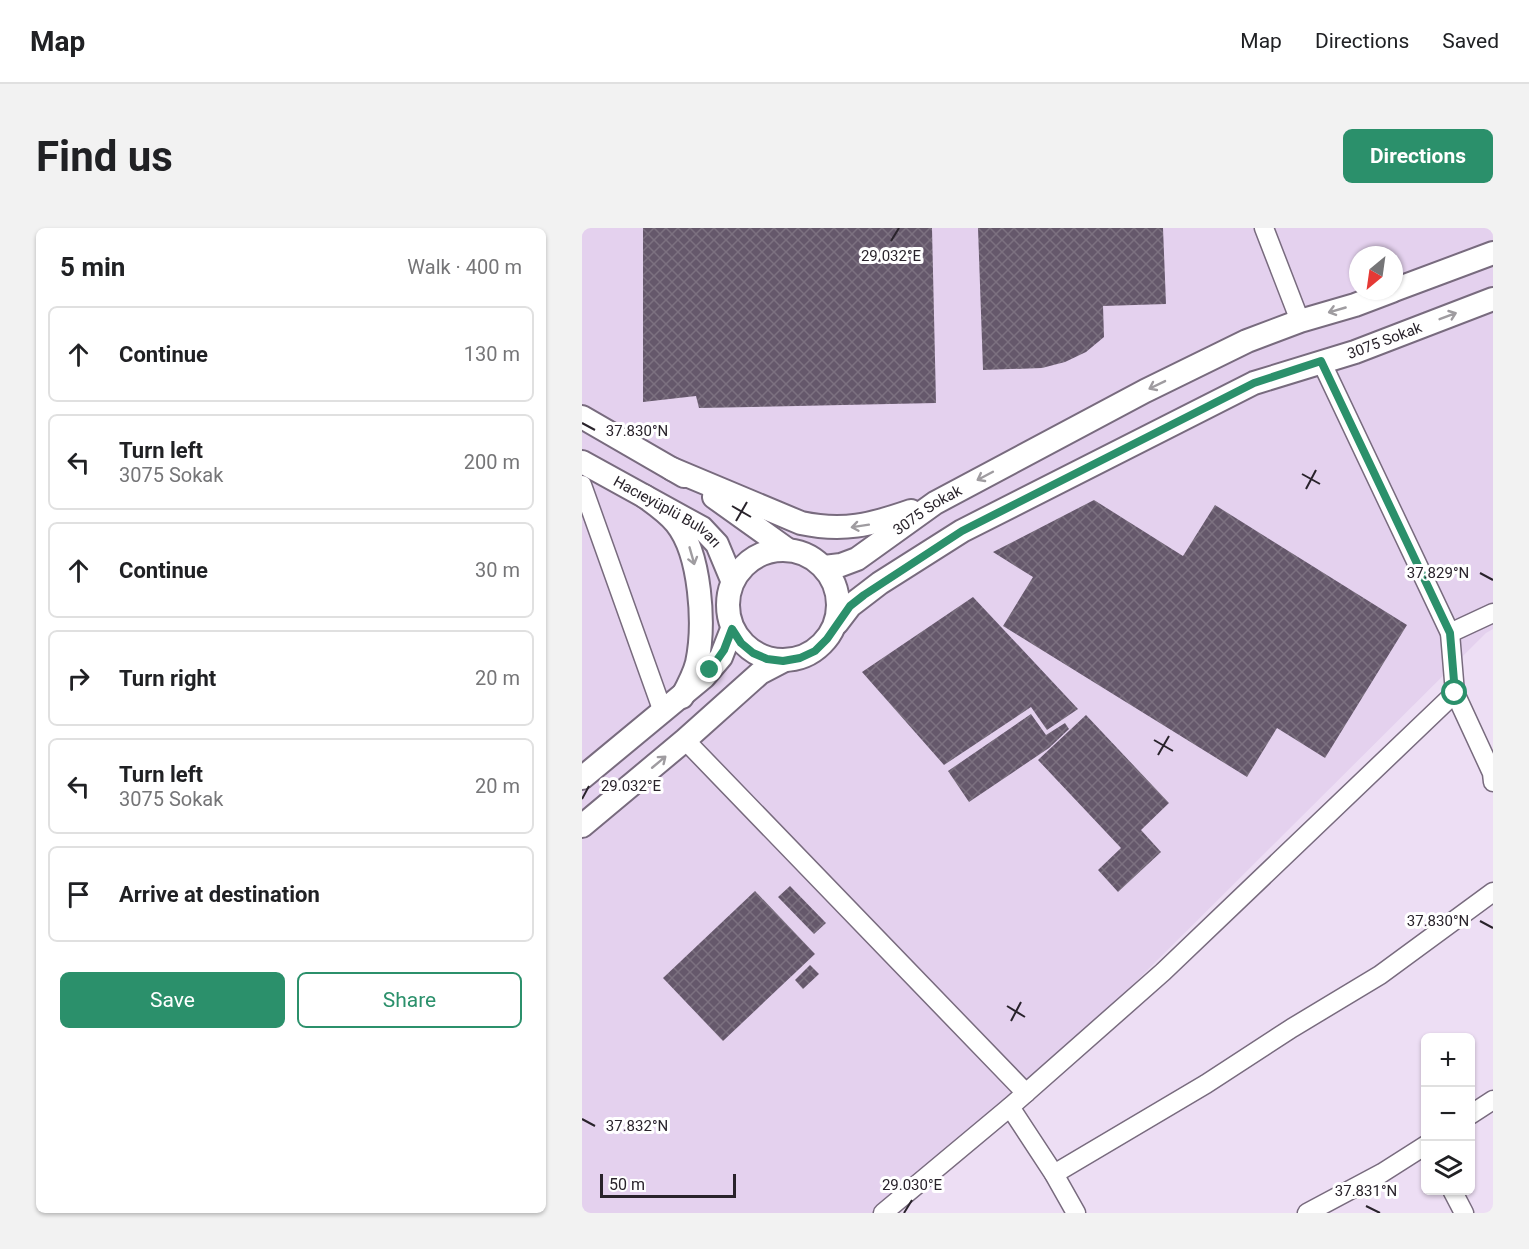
<!DOCTYPE html>
<html lang="en">
<head>
<meta charset="utf-8">
<style>
	body { margin:0; font-family:Roboto,sans-serif; background:#f2f2f2; color:#202124 }
	.controls { position:absolute; right:18px; bottom:18px; display:grid; overflow:hidden; border-radius:9px; box-shadow:0 2px 4px #0004 }
	.controls button { width:54px; height:54px; display:grid; place-items:center; padding:0; border:0; border-bottom:2px solid #e0e0e0; background:#fff; color:#202124; font:30px sans-serif }
	.compass { position:absolute; left:767px; top:18px; width:54px; height:54px; border-radius:50%; background:#fff; box-shadow:0 2px 4px #0004; rotate:209deg }
	.scale { position:absolute; left:18px; bottom:15px; width:136px; box-sizing:border-box; padding-left:6px; border:3px solid #29232b; border-top:0; font-size:16px; line-height:21px; white-space:nowrap; color:#29232b; -webkit-text-stroke:4px #fff; paint-order:stroke }
	.stop { position:absolute; width:18px; height:18px; margin:-14px; border:4px solid #2b906b; border-radius:50%; background:#fff }
	.stop.end { background:#2b906b; border-color:#fff; box-shadow:0 2px 6px #0008 }
	.list { margin:0; padding:0; list-style:none }
	h2 { display:flex; justify-content:space-between; align-items:center; height:78px; margin:0; padding:0 24px; font-size:26px }
	h2 small { font-size:20px; font-weight:400; color:#757577 }
	.list li { display:grid; grid-template-columns:39px 1fr auto; gap:18px; align-items:center; box-sizing:border-box; height:96px; margin:0 12px 12px; padding:0 12px; border:2px solid #e0e0e0; border-radius:9px }
	.list b { display:block; font-size:22px; white-space:nowrap }
	.list p { margin:0; font-size:20px; white-space:nowrap; color:#757577 }
	.list em { font-size:20px; font-style:normal; color:#757577 }
	.actions { display:flex; gap:12px; padding:18px 24px }
	.actions a { flex:1; padding:14px 0; border:2px solid #2b906b; border-radius:9px; text-align:center; font-size:21px; color:#2b906b }
	.actions .main { background:#2b906b; color:#fff }
	.icon { flex:none; width:33px; height:33px; fill:none; stroke:currentColor; stroke-width:2; stroke-linecap:round; stroke-linejoin:round }
	.map { position:relative; flex:none; width:911px; height:985px; overflow:hidden; border-radius:9px }
	header { display:flex; align-items:center; gap:36px; box-sizing:border-box; height:84px; padding:0 30px; background:#fff; border-bottom:2px solid #e0e0e0 }
	header strong { font-size:28px }
	nav { display:flex; gap:33px; margin-inline-start:auto; font-size:21px }
	.intro { display:flex; align-items:center; justify-content:space-between; box-sizing:border-box; height:144px; padding:0 36px }
	h1 { margin:0; font-size:42px }
	.button { padding:15px 27px; border-radius:9px; background:#2b906b; color:#fff; font-size:21px; font-weight:700 }
	main { display:flex; gap:36px; padding:0 36px }
	aside { flex:1; background:#fff; border-radius:9px; box-shadow:0 2px 4px #0004 }
	.map>svg:first-child { display:block }
	.built { fill:#e4d1ee; fill-rule:evenodd }
	.building { fill:url(#building-cross-hatch) }
	.lines { fill:none; stroke-linecap:round; stroke-linejoin:round }
	.minor-casing { stroke:#786b7e; stroke-width:21 }
	.tertiary-casing { stroke:#786b7e; stroke-width:26 }
	.minor { stroke:#fff; stroke-width:18 }
	.tertiary { stroke:#fff; stroke-width:22 }
	.oneway { stroke:#9f9ca0 }
	.route { stroke:#2b906b; stroke-width:8 }
	.ticks { fill:none; stroke:#29232b; stroke-width:2 }
	.labels { text-anchor:middle; stroke-width:6; stroke-linejoin:round; paint-order:stroke }
	.street-label { font-size:15px; fill:#29232b; stroke:#fff }
	.ticks-label { font-size:15px; text-anchor:middle; fill:#29232b; stroke:#fff; stroke-width:6; stroke-linejoin:round; paint-order:stroke }
</style>
</head>
<body>
<header>
<strong>Map</strong>
<nav><a>Map</a><a>Directions</a><a>Saved</a></nav>
</header>
<div class="intro"><h1>Find us</h1><a class="button">Directions</a></div>
<main>
<aside>
<h2>5 min<small>Walk · 400 m</small></h2>
<ul class="list">
<li><svg class="icon" aria-label="ahead" viewBox="0 0 24 24"><path d="M12 20V5M6 11l6-6 6 6"/></svg><div><b>Continue</b></div><em>130 m</em></li>
<li><svg class="icon" aria-label="left" viewBox="0 0 24 24"><path d="M17 20v-9H6M10 6l-5 5 5 5"/></svg><div><b>Turn left</b><p>3075 Sokak</p></div><em>200 m</em></li>
<li><svg class="icon" aria-label="ahead" viewBox="0 0 24 24"><path d="M12 20V5M6 11l6-6 6 6"/></svg><div><b>Continue</b></div><em>30 m</em></li>
<li><svg class="icon" aria-label="right" viewBox="0 0 24 24"><path d="M7 20v-9h11M14 6l5 5-5 5"/></svg><div><b>Turn right</b></div><em>20 m</em></li>
<li><svg class="icon" aria-label="left" viewBox="0 0 24 24"><path d="M17 20v-9H6M10 6l-5 5 5 5"/></svg><div><b>Turn left</b><p>3075 Sokak</p></div><em>20 m</em></li>
<li><svg class="icon" aria-label="arrive" viewBox="0 0 24 24"><path d="M6 21V4h12l-3 4 3 4H6"/></svg><div><b>Arrive at destination</b></div></li>
</ul>
<div class="actions"><a class="main">Save</a><a>Share</a></div>
</aside>
<div class="map">
<svg width="911" height="985" viewBox="0 0 911 985">
	<defs>
		<pattern id="building-cross-hatch" width="8" height="8" patternUnits="userSpaceOnUse" patternTransform="scale(1.5)"><rect width="8" height="8" fill="#65586b"/><path d="M0 0l8 8M0 8l8-8" fill="none" stroke="#7c7180"/></pattern>
	</defs>
	<rect width="100%" height="100%" fill="#eddef4"/>
	<path class="built" d="M0 0H911V401L904 405 428 879 304 985H0ZM776 27H812V63H776Z"/>
	<g class="building">
		<polygon points="61,0 350,0 354,175 117,180 114,168 61,174"/>
		<polygon points="396,0 581,0 584,76 521,78 522,109 504,124 483,134 460,140 401,142"/>
		<polygon points="512,272 601,328 633,277 825,397 743,530 695,500 665,549 421,398 451,349 411,324"/>
		<polygon points="391,369 496,481 465,502 449,479 362,537 280,444"/>
		<polygon points="449,486 464,507 483,495 487,501 467,520 387,574 366,543"/>
		<polygon points="504,487 587,575 559,602 579,624 536,664 516,642 539,620 456,532"/>
		<polygon points="208,658 244,695 232,706 196,669"/>
		<polygon points="173,663 233,726 141,813 81,750"/>
		<polygon points="228,737 237,746 221,761 213,752"/>
	</g>
	<g class="lines">
		<g class="minor-casing">
			<g id="minor">
				<polyline points="682,0 718,93"/>
				<polyline points="739,133 868,405 873,465 910,545 911,554"/>
				<polyline points="0,257 81,484"/>
				<polyline points="868,405 911,385"/>
				<polyline points="103,512 444,865"/>
				<polyline points="428,879 472,946 494,985"/>
				<polyline points="888,887 911,872"/>
				<polyline points="472,946 624,856 710,800 798,747 911,664"/>
				<polyline points="870,962 882,985"/>
				<polyline points="301,985 428,879 581,744 873,465"/>
				<polyline points="725,985 800,945 844,917"/>
			</g>
		</g>
		<g class="tertiary-casing">
			<g id="tertiary">
				<polyline points="812,62 911,25"/>
				<polyline points="0,189 102,248"/>
				<path id="s1" d="M0 234 120 300 135 316 150 352"/>
				<path d="M90 241 219 295C261 304 289 297 329 283"/>
				<path d="M62 268C73 276 85 284 94 295 119 326 123 397 115 435 112 447 106 458 100 469"/>
				<polyline points="132,269 206,322"/>
				<circle cx="201" cy="377" r="55"/>
				<path id="s2" d="M242 339 259 337 275 331 353 275 563 163 665 113 718 93 773 77 810 63"/>
				<path id="s3" d="M255 395 268 378 298 355 380 303 672 155 773 124 911 71"/>
				<polyline points="0,550 122,449 139,429 150,401"/>
				<polyline points="0,598 103,512 178,445 201,433"/>
			</g>
		</g>
		<use href="#minor" class="minor"/>
		<use href="#tertiary" class="tertiary"/>
	</g>
	<defs><path id="oneway-shaft" d="M-6 0H5M1.5-3L5.5 0L1.5 3" fill="none" stroke-width="1.6" stroke-linecap="round" stroke-linejoin="round" transform="scale(1.5)"/></defs>
	<g class="oneway">
		<use href="#oneway-shaft" transform="translate(755 82) rotate(164)"/>
		<use href="#oneway-shaft" transform="translate(866 88) rotate(-21)"/>
		<use href="#oneway-shaft" transform="translate(575 157) rotate(154)"/>
		<use href="#oneway-shaft" transform="translate(403 248) rotate(152)"/>
		<use href="#oneway-shaft" transform="translate(278 298) rotate(171)"/>
		<use href="#oneway-shaft" transform="translate(110 328) rotate(74)"/>
		<use href="#oneway-shaft" transform="translate(77 534) rotate(-40)"/>
	</g>
	<g class="lines">
		<polyline class="route" points="128,442 142,422 150,401 159,415 171,425 185,431 201,433 218,430 233,423 245,411 268,378 282,367 380,303 672,155 739,133 868,405 873,465"/>
	</g>
	<path class="ticks" d="M309 13 317 0M0 195 13 202M720 246 738 256M724 261 734 242M150 278 169 289M154 293 165 274M898 345 911 352M572 512 591 523M576 527 587 508M0 571 7 558M898 693 911 700M425 778 443 789M429 793 439 774M0 891 13 898M784 978 798 985M322 985 330 972"/>
	<g class="labels">
		<g class="street-label">
			<text dy="5" stroke="none"><textPath href="#s3" startOffset="621">3075 Sokak</textPath></text>
			<text dy="5" stroke="none"><textPath href="#s2" startOffset="120">3075 Sokak</textPath></text>
			<text dy="5" stroke="none"><textPath href="#s1" startOffset="99">Hacıeyüplü Bulvarı</textPath></text>
		</g>
	</g>
	<g class="ticks-label">
		<text x="309" y="33">29.032°E</text>
		<text x="55" y="208">37.830°N</text>
		<text x="856" y="350">37.829°N</text>
		<text x="49" y="563">29.032°E</text>
		<text x="856" y="698">37.830°N</text>
		<text x="55" y="903">37.832°N</text>
		<text x="330" y="962">29.030°E</text>
		<text x="784" y="968">37.831°N</text>
	</g>
</svg>
<div class="controls">
<button>+</button>
<button>−</button>
<button><svg class="icon" aria-label="layers" viewBox="0 0 24 24"><path d="M12 4l9 5-9 5-9-5zM3 14l9 5 9-5"/></svg></button>
</div>
<svg class="compass" viewBox="-18 -18 36 36"><path d="M0-13l5 13h-10z" fill="#e53935"/><path d="M0 13l5-13h-10z" fill="#757577"/></svg>
<div class="scale">50 m</div>
<div class="stop" style="left:873px;top:465px"></div>
<div class="stop end" style="left:128px;top:442px"></div>
</div>
</main>
</body>
</html>
